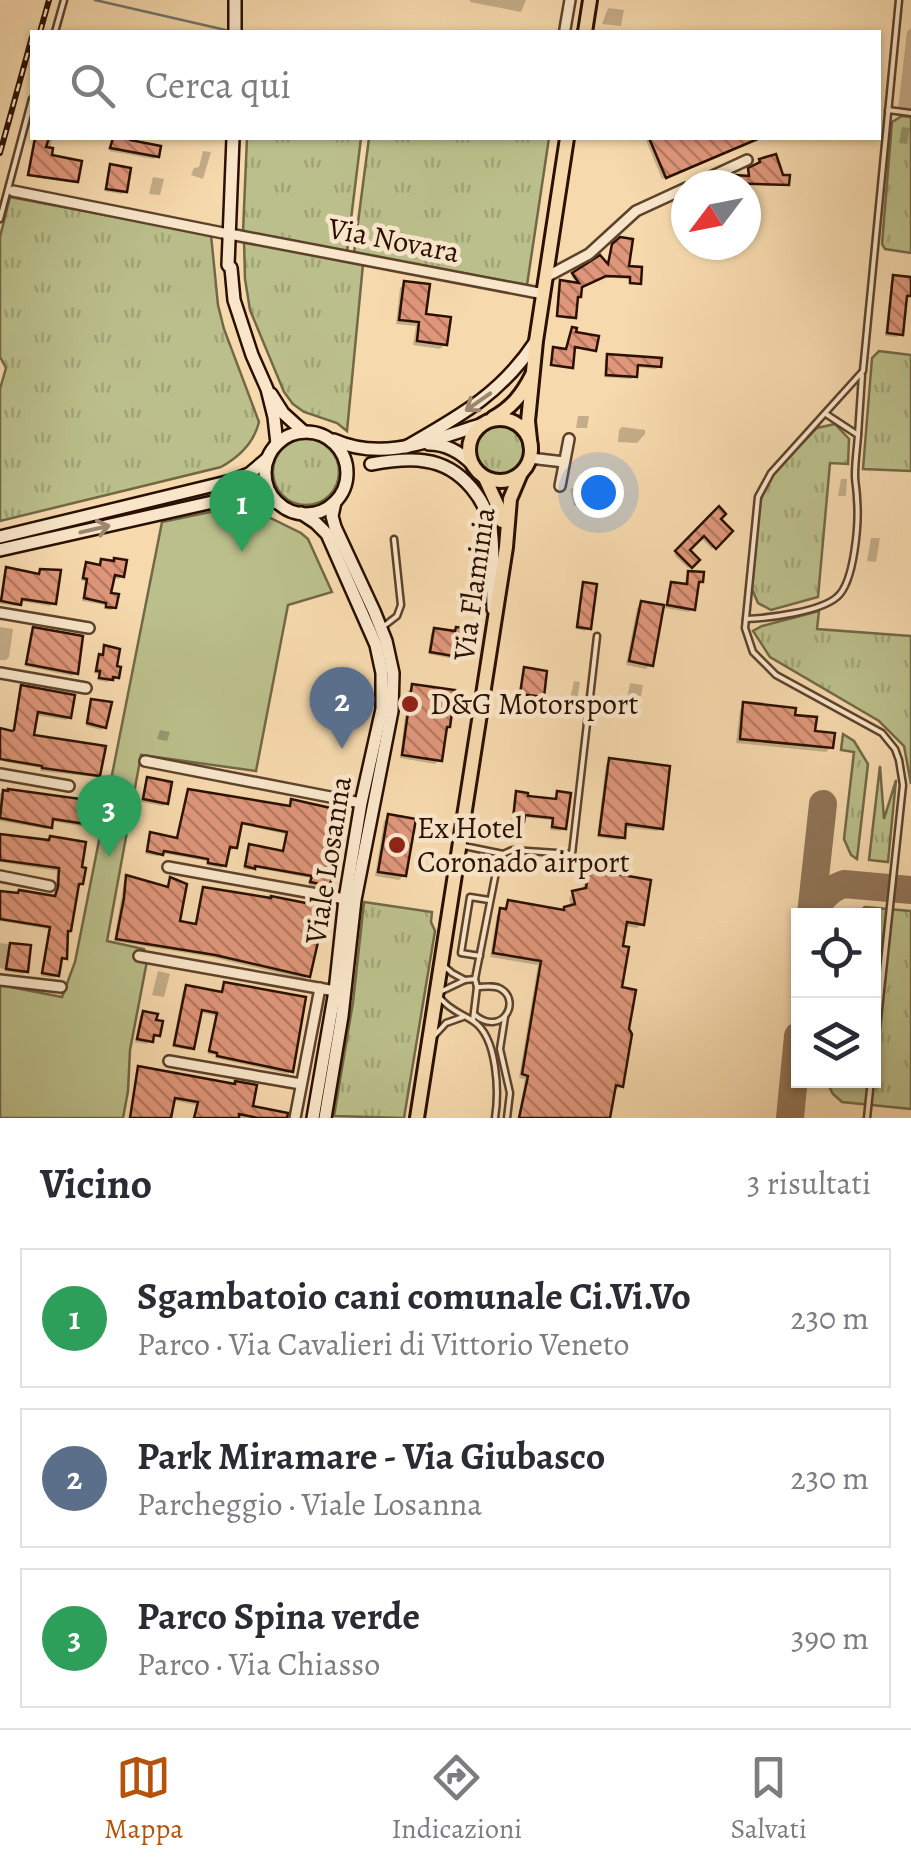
<!DOCTYPE html>
<html lang="it">
<head>
<meta charset="utf-8">
<style>
	body { margin:0; font-family:Alegreya,serif; background:#f7f7f7; color:#2b2b33 }
	.controls { position:absolute; right:30px; bottom:30px; display:grid; overflow:hidden; border-radius:0px; box-shadow:0 2px 8px #0004 }
	.controls button { width:90px; height:90px; display:grid; place-items:center; padding:0; border:0; border-bottom:2px solid #e1e1e2; background:#fff; color:#2b2b33; font:50px sans-serif }
	.compass { position:absolute; left:671px; top:170px; width:90px; height:90px; border-radius:50%; background:#fff; box-shadow:0 2px 8px #0004; rotate:238deg }
	.you { position:absolute; left:598px; top:492px; width:35px; height:35px; margin:-25px; border:8px solid #fff; border-radius:50%; background:#1a73e8; box-shadow:0 0 0 15px #1a73e833 }
	.badge { display:grid; place-items:center; width:65px; height:65px; border-radius:50%; background:#b45309; color:#fff; font-size:32px; font-weight:700 }
	.pin { position:absolute; translate:-50% -82px; filter:drop-shadow(0 2px 5px #0008) }
	.pin::after { content:''; position:absolute; top:52px; width:35px; height:30px; background:inherit; clip-path:polygon(0 0,100% 0,50% 100%) }
	.list { margin:0; padding:0; list-style:none }
	h2 { display:flex; justify-content:space-between; align-items:center; height:130px; margin:0; padding:0 40px; font-size:42px }
	h2 small { font-size:32px; font-weight:400; color:#7c7c81 }
	.list li { display:grid; grid-template-columns:65px 1fr auto; gap:30px; align-items:center; box-sizing:border-box; height:140px; margin:0 20px 20px; padding:0 20px; border:2px solid #e1e1e2; border-radius:0px }
	.list b { display:block; font-size:38px; white-space:nowrap }
	.list p { margin:0; font-size:32px; white-space:nowrap; color:#7c7c81 }
	.list em { font-size:32px; font-style:normal; color:#7c7c81 }
	.icon { flex:none; width:55px; height:55px; fill:none; stroke:currentColor; stroke-width:2; stroke-linecap:round; stroke-linejoin:round }
	.map { position:relative; flex:none; width:911px; height:1118px; overflow:hidden }
	.search { position:absolute; background:#fff; box-shadow:0 2px 8px #0004; left:30px; right:30px; top:30px; height:110px; display:flex; align-items:center; gap:25px; box-sizing:border-box; padding:0 35px; border-radius:0px; color:#7c7c81; font-size:38px }
	.sheet { height:610px; background:#fff }
	nav { display:flex; justify-content:space-around; align-items:center; box-sizing:border-box; height:140px; border-top:2px solid #e1e1e2; background:#fff; font-size:28px; color:#7c7c81 }
	nav a { display:grid; justify-items:center; gap:5px }
	nav .on { color:#b45309 }
	.map>svg:first-child { display:block }
	.grass { fill:url(#grass-tufts); stroke:#726846; stroke-width:2.5 }
	.park { fill:#bbbf8b; stroke:#726846; stroke-width:2.5 }
	.shadow { fill:#0003 }
	.lines { fill:none; stroke-linecap:round; stroke-linejoin:round }
	.stream { stroke:#71756b; stroke-width:2.5 }
	.taxiway { stroke:#907456; stroke-width:28 }
	.building { fill:url(#building-back-hatch); stroke:#2a1000; stroke-width:2.5 }
	.lane-casing { stroke:#5d422b; stroke-width:9 }
	.street-casing { stroke:#5d422b; stroke-width:14 }
	.secondary-casing { stroke:#2a1000; stroke-width:16 }
	.primary-casing { stroke:#2a1000; stroke-width:18 }
	.lane { stroke:#f9e6ca; stroke-width:4 }
	.street { stroke:#f9e6ca; stroke-width:9 }
	.secondary { stroke:#f9e6ca; stroke-width:11 }
	.primary { stroke:#f6d9ad; stroke-width:12 }
	.rail-casing { stroke:#2a1000; stroke-width:6 }
	.rail { stroke:#f9e6ca; stroke-width:2.5; stroke-dasharray:8; stroke-linecap:butt }
	.oneway { stroke:#9c866f }
	.poi-dot { fill:#8f2418; stroke:#f9e6ca; stroke-width:4 }
	.labels { text-anchor:middle; stroke-width:9; stroke-linejoin:round; paint-order:stroke }
	.street-label { font-size:30px; fill:#2a1000; stroke:#f9e6ca }
	.poi-label { font-size:30px; fill:#2a1000; stroke:#f9e6ca; text-anchor:start }
</style>
</head>
<body>
<div class="map">
<svg width="911" height="1118" viewBox="0 0 911 1118">
	<defs>
		<pattern id="grass-tufts" width="24" height="20" patternUnits="userSpaceOnUse" patternTransform="scale(2.5)"><rect width="24" height="20" fill="#bbbf8b"/><path d="M3 7l-1-3M5 7V3M7 7l1-3M15 17l-1-3M17 17v-4M19 17l1-3" fill="none" stroke="#a1a376"/></pattern>
		<pattern id="building-back-hatch" width="6" height="6" patternUnits="userSpaceOnUse" patternTransform="scale(2.5)"><rect width="6" height="6" fill="#df967a"/><path d="M-1 5l2 2M0 0l6 6M5-1l2 2" fill="none" stroke="#b57962"/></pattern>
	</defs>
	<rect width="100%" height="100%" fill="#f6d9ad"/>
	<filter id="stains"><feTurbulence type="fractalNoise" baseFrequency=".002" numOctaves="4"/><feColorMatrix values="0 0 0 0 .2 0 0 0 0 .09 0 0 0 0 .02 0 0 0 .5 -.17"/></filter>
	<radialGradient id="worn" r=".72"><stop offset=".6" stop-color="#630" stop-opacity="0"/><stop offset="1" stop-color="#630" stop-opacity=".3"/></radialGradient>
	<g class="grass">
		<polygon points="902,116 911,117 911,253 885,249 882,244 892,122"/>
		<polygon points="247,138 361,138 347,252 243,232"/>
		<polygon points="369,138 549,138 527,285 354,253"/>
		<path d="M10 197 211 235 218 305 224 329 259 422C254 443 239 457 221 467L0 521V389L6 368 0 357V237Z"/>
		<polygon points="244,240 363,264 347,431 337,423 304,412 293,404 284,392 250,310 245,279"/>
		<polygon points="879,351 911,355 911,471 863,469 872,358"/>
		<polygon points="835,424 849,439 848,464 830,463 818,597 771,610 758,603 752,589 760,501 773,474 817,428"/>
		<circle cx="500" cy="450" r="24"/>
		<circle cx="306" cy="472" r="33"/>
		<polygon points="819,611 817,629 911,636 911,784 904,746 879,721 770,657 753,631 762,626"/>
		<polygon points="843,734 854,741 868,764 857,859 851,855 844,839 854,752 841,750"/>
		<polygon points="880,766 884,819 896,780 888,862 869,860"/>
		<polygon points="364,902 432,912 431,922 435,931 404,1118 334,1116 353,1002"/>
		<polygon points="865,907 911,911 911,1109 842,1102 833,1094 826,1081 874,1080 874,916 854,915"/>
	</g>
	<polygon class="park" points="244,505 301,533 308,539 332,592 288,605 256,771 141,755 107,941 144,949 147,961 130,1050 128,1091 123,1118 0,1118 0,985 62,997 75,962 162,522"/>
	<g class="shadow">
		<polygon points="470,0 526,0 521,12 470,2"/>
		<polygon points="608,8 624,10 621,26 602,24"/>
		<polygon points="911,28 911,111 898,109 907,32"/>
		<polygon points="902,127 910,128 907,144 899,143"/>
		<polygon points="39,138 52,138 49,157 76,181 74,183 27,176 33,146 37,144"/>
		<polygon points="113,138 127,139 157,156 154,159 109,151"/>
		<polygon points="645,138 760,138 662,179"/>
		<polygon points="203,151 211,152 203,179 191,175 194,168 199,167"/>
		<polygon points="111,167 125,191 122,194 104,191 108,170"/>
		<polygon points="153,177 164,179 160,195 149,194"/>
		<polygon points="621,239 626,268 638,283 629,284 629,279 602,277 580,287 571,319 556,317 558,285 561,283 578,285 571,276 573,274 607,267 610,249"/>
		<polygon points="894,278 911,279 910,295 907,298 900,334 897,337 885,336 891,281"/>
		<polygon points="405,283 423,316 445,344 440,349 413,345 416,326 396,324 400,288"/>
		<polygon points="608,356 659,366 656,369 635,367 634,376 631,379 604,377 605,359"/>
		<polygon points="578,416 589,416 587,428 576,428"/>
		<polygon points="622,427 645,430 645,434 637,443 618,442 619,430"/>
		<polygon points="841,479 847,479 846,496 838,496"/>
		<polygon points="581,485 588,489 591,501 574,506 570,489"/>
		<polygon points="719,510 717,519 730,531 712,549 700,537 687,550 696,560 688,568 674,555"/>
		<polygon points="871,538 880,538 876,562 867,561"/>
		<polygon points="102,562 122,576 119,579 112,578 108,595 114,607 111,610 104,609 105,605 82,601 85,581 81,581 83,568 86,565 99,565"/>
		<polygon points="7,570 37,576 41,572 53,603 50,606 19,601 16,606 0,604 4,573"/>
		<polygon points="689,573 701,581 698,584 692,609 689,612 665,608 669,587 671,584 685,587 686,576"/>
		<polygon points="584,585 588,628 585,631 576,629 581,588"/>
		<polygon points="642,603 651,664 646,669 626,665 637,608"/>
		<polygon points="0,627 13,629 9,657 6,660 0,660"/>
		<polygon points="457,629 457,655 454,659 428,654 431,633 435,630 453,633"/>
		<polygon points="34,630 75,673 72,676 25,666 30,633"/>
		<polygon points="105,648 117,677 107,682 97,680 98,674 94,673 97,660 101,657"/>
		<polygon points="574,681 580,682 577,700 570,699"/>
		<polygon points="630,683 643,685 640,702 627,700"/>
		<polygon points="413,687 448,726 444,730 439,760 435,764 400,758 408,691"/>
		<polygon points="22,688 69,717 66,720 35,715 31,738 98,775 95,777 40,771 41,768 5,762 6,759 0,758 0,731 12,734 19,691"/>
		<polygon points="92,701 104,727 101,730 86,726 89,704"/>
		<polygon points="744,705 813,733 831,747 826,752 736,743 740,710"/>
		<polygon points="160,730 170,732 167,741 157,739"/>
		<polygon points="610,761 660,828 657,831 623,827 622,837 619,840 597,837 606,764"/>
		<polygon points="148,780 166,803 163,806 141,802 145,783"/>
		<polygon points="188,792 288,808 292,802 329,862 328,885 325,888 309,885 310,878 252,867 250,870 243,869 247,849 250,846 282,853 285,834 239,824 235,847 232,850 227,849 224,865 221,868 206,865 207,861 161,853 158,856 145,854 148,838 151,835 176,840 186,794"/>
		<polygon points="0,793 7,794 89,824 86,827 50,821 47,829 0,821"/>
		<polygon points="517,794 525,798 554,801 558,794 564,828 560,831 550,830 552,820 522,817 519,824 511,823 514,797"/>
		<polygon points="389,816 404,875 399,880 375,876 384,821"/>
		<polygon points="0,836 47,842 81,883 78,886 66,933 65,958 59,960 57,975 54,978 41,976 48,929 0,921 0,893 54,898 57,871 0,862"/>
		<polygon points="590,872 641,924 637,928 624,926 619,989 621,1085 616,1090 613,1089 608,1118 518,1118 525,1079 519,1078 538,965 490,957 497,915 504,911 509,903 562,912 571,907 569,898 573,893 583,891 585,876"/>
		<polygon points="126,878 167,889 171,880 177,923 194,926 201,893 204,889 307,976 304,979 211,957 114,941 124,881"/>
		<polygon points="0,943 28,947 25,971 23,974 5,971 5,969 0,968"/>
		<polygon points="158,971 170,974 164,997 152,995"/>
		<polygon points="225,984 291,1071 288,1074 215,1058 216,1055 208,1054 216,1016 199,1012 192,1047 189,1050 172,1047 183,991 186,988 220,995"/>
		<polygon points="143,1013 158,1035 151,1037 147,1044 135,1042 140,1016"/>
		<polygon points="139,1069 233,1086 250,1108 281,1114 280,1118 194,1118 196,1105 172,1100 168,1118 130,1118 136,1072"/>
	</g>
	<g class="lines">
		<polyline class="stream" points="95,0 230,31"/>
		<g class="taxiway">
			<polyline points="811,914 823,804"/>
			<path d="M813 916C819 900 828 889 844 884L911 890"/>
			<polyline points="790,1118 798,1036"/>
		</g>
	</g>
	<g class="building">
		<polygon points="35,138 49,138 46,147 53,148 52,155 82,161 78,182 28,175"/>
		<polygon points="113,138 130,138 130,140 161,146 159,157 110,148"/>
		<polygon points="649,138 760,138 666,178"/>
		<polygon points="776,154 783,175 790,175 789,185 725,183 725,179 735,175 749,176 748,168 760,162 759,159"/>
		<polygon points="110,164 131,168 127,192 106,189"/>
		<polygon points="620,237 633,239 629,266 642,267 641,284 630,283 630,277 606,276 582,287 581,297 578,297 576,318 557,316 560,280 579,283 572,273 600,255 608,264 612,244"/>
		<polygon points="893,275 911,277 911,296 907,296 903,335 887,333"/>
		<polygon points="404,281 430,284 426,314 451,317 447,345 417,341 419,322 399,320"/>
		<polygon points="572,327 577,328 576,332 599,336 596,351 575,347 573,368 551,365 553,347 566,349"/>
		<polygon points="607,354 662,358 661,367 638,365 637,377 606,375"/>
		<polygon points="719,506 726,514 721,519 733,531 716,549 704,536 690,550 700,560 692,568 675,551"/>
		<polygon points="114,558 127,560 124,577 115,575 111,593 119,594 116,608 106,607 106,603 84,598 87,579 83,578 86,562 100,565 101,559 114,561"/>
		<polygon points="6,567 39,574 40,569 61,570 56,604 22,599 21,605 1,601"/>
		<polygon points="688,571 704,572 703,582 699,582 695,610 667,605 671,582 687,584"/>
		<polygon points="583,582 597,584 591,629 577,627"/>
		<polygon points="641,601 664,605 653,666 629,661"/>
		<polygon points="33,627 83,636 78,674 26,664"/>
		<polygon points="456,627 464,628 459,657 430,652 434,628 455,631"/>
		<polygon points="104,645 120,649 117,666 121,667 119,678 113,677 113,680 99,678 100,671 96,671 99,654 103,655"/>
		<polygon points="524,667 547,671 544,697 520,694"/>
		<polygon points="412,684 455,690 450,727 447,727 442,761 402,755"/>
		<polygon points="21,685 75,695 71,718 38,712 34,735 106,746 100,776 42,768 42,766 0,759 0,728 12,731 14,730"/>
		<polygon points="91,699 112,702 106,728 87,723"/>
		<polygon points="743,702 796,708 795,715 817,717 815,731 835,733 833,748 740,739"/>
		<polygon points="609,758 670,766 663,829 626,824 625,838 599,835"/>
		<polygon points="147,777 172,782 168,804 143,799"/>
		<polygon points="8,789 95,801 92,825 53,819 52,828 0,818 3,790 8,791"/>
		<polygon points="188,789 290,806 291,799 344,811 332,860 335,860 330,886 310,882 312,876 255,866 255,869 245,866 249,844 283,851 287,832 242,823 237,848 230,847 226,866 208,863 208,859 164,851 163,855 147,851 150,832 177,838"/>
		<polygon points="516,791 528,793 528,796 556,799 557,791 571,793 566,829 552,827 553,818 525,815 524,822 513,820"/>
		<polygon points="388,814 416,819 406,876 378,872"/>
		<polygon points="0,834 49,840 50,836 86,842 82,867 86,868 83,884 79,884 71,931 68,931 67,959 62,958 59,976 42,973 50,927 0,919 0,891 18,893 19,890 55,896 58,887 59,868 0,860"/>
		<polygon points="589,869 651,880 644,925 627,922 623,946 629,947 622,987 636,990 629,1029 632,1034 623,1087 616,1085 610,1118 519,1118 528,1076 522,1074 541,961 493,953 500,908 506,909 508,900 564,910 564,907 575,904 572,891 586,888"/>
		<polygon points="126,875 168,887 170,877 187,884 180,921 196,924 203,887 271,898 271,896 326,907 310,977 215,955 116,939 124,898"/>
		<polygon points="10,943 31,945 28,972 6,969"/>
		<polygon points="224,982 306,997 293,1072 217,1056 217,1053 209,1051 217,1013 202,1010 194,1049 174,1045 186,985 222,992"/>
		<polygon points="143,1011 158,1014 156,1020 163,1021 160,1036 154,1035 153,1042 137,1039"/>
		<polygon points="138,1066 235,1084 235,1081 257,1085 253,1106 288,1113 287,1118 258,1118 239,1114 239,1118 194,1118 198,1102 175,1098 171,1118 130,1118"/>
	</g>
	<g class="lines">
		<g class="lane-casing">
			<g id="lane">
				<polyline points="55,32 64,0"/>
				<polyline points="888,110 911,113"/>
				<polyline points="0,219 32,99"/>
				<polyline points="858,435 862,375"/>
				<path d="M746 619C769 618 820 612 837 597 855 582 859 521 857 499 857 491 855 483 855 475 855 462 857 449 858 435L826 414"/>
				<polyline points="384,626 397,616 401,605 394,539"/>
				<polyline points="464,846 503,854"/>
				<polyline points="480,956 461,953 470,897 489,900"/>
				<polyline points="444,966 452,973 465,980"/>
				<polyline points="442,991 465,980 475,979"/>
				<path d="M441 999C451 1011 461 1013 473 1021 498 1037 499 1093 495 1118"/>
				<path d="M475 1015C501 1037 522 1002 501 989 495 985 485 987 477 987"/>
				<polyline points="505,1017 500,1049 510,1093 507,1118"/>
				<polyline points="473,1020 477,987 475,979 498,862 503,854 512,850 572,854 597,636"/>
				<polyline points="434,1036 446,1023 463,1017"/>
				<polyline points="874,1056 903,785 899,760 895,749 882,733 776,675 753,652 745,628 758,497 771,473 863,371 899,0"/>
				<polyline points="867,1118 871,1080"/>
			</g>
		</g>
		<g class="street-casing">
			<g id="street">
				<polyline points="565,29 570,0"/>
				<polyline points="693,185 747,160"/>
				<polyline points="13,191 228,234"/>
				<polyline points="235,235 544,294"/>
				<polyline points="546,277 589,254 636,211 686,188"/>
				<polyline points="530,458 564,462"/>
				<polyline points="560,486 569,439"/>
				<polyline points="0,613 89,628"/>
				<polyline points="0,673 86,688"/>
				<polyline points="145,761 361,803"/>
				<polyline points="0,774 69,786"/>
				<polyline points="168,867 345,899"/>
				<polyline points="0,876 50,886"/>
				<polyline points="139,956 335,991"/>
				<polyline points="0,980 61,987"/>
				<polyline points="169,1061 301,1084"/>
				<polyline points="295,1118 320,988"/>
			</g>
		</g>
		<g class="secondary-casing">
			<g id="secondary">
				<polyline points="235,32 235,0"/>
				<polyline points="233,138 228,265 231,268 234,300 252,355 267,389 274,417 277,444"/>
				<polyline points="271,394 283,413 304,432"/>
				<circle cx="306" cy="473" r="41"/>
				<path d="M334 440C383 462 432 440 480 425"/>
				<path d="M429 444C446 444 460 452 472 464"/>
				<path d="M406 447C460 416 501 394 536 341"/>
				<path d="M371 464C388 461 408 458 425 461 462 466 490 502 492 538 494 561 492 585 493 609"/>
				<polyline points="301,513 316,523 327,534 376,645 382,673 382,709 361,803 345,899 335,991 313,1118"/>
				<polyline points="0,537 231,481 249,474 268,458"/>
				<polyline points="0,550 248,494 278,503"/>
				<polyline points="325,1118 342,1016 355,900 392,711 393,673 386,641 374,611 335,527 332,516 335,502"/>
			</g>
		</g>
		<g class="primary-casing">
			<g id="primary">
				<polyline points="585,32 590,0"/>
				<path d="M493 418C512 407 522 395 532 375"/>
				<circle cx="500" cy="450" r="31"/>
				<polyline points="531,449 528,421 536,341 567,138"/>
				<polyline points="485,478 501,513 502,521"/>
				<polyline points="417,1118 506,547 510,499 521,473"/>
			</g>
		</g>
		<use href="#lane" class="lane"/>
		<use href="#street" class="street"/>
		<use href="#secondary" class="secondary"/>
		<use href="#primary" class="primary"/>
		<g class="rail-casing">
			<g id="rail">
				<polyline points="40,32 49,0"/>
				<polyline points="0,153 32,37"/>
			</g>
		</g>
		<use href="#rail" class="rail"/>
	</g>
	<defs><path id="oneway-shaft" d="M-6 0H5M1.5-3L5.5 0L1.5 3" fill="none" stroke-width="1.6" stroke-linecap="round" stroke-linejoin="round" transform="scale(2.5)"/></defs>
	<g class="oneway">
		<use href="#oneway-shaft" transform="translate(478 402) rotate(145)"/>
		<use href="#oneway-shaft" transform="translate(95 529) rotate(-13)"/>
	</g>
	<g class="poi-dot">
		<circle cx="410" cy="704" r="10"/>
		<circle cx="397" cy="845" r="10"/>
	</g>
	<g class="labels">
		<g class="street-label">
			<text transform="translate(394 240) rotate(11)" y="10">Via Novara</text>
			<text transform="translate(474 584) rotate(-82)" y="10">Via Flaminia</text>
			<text transform="translate(328 860) rotate(-81)" y="10">Viale Losanna</text>
		</g>
		<g class="poi-label">
			<text x="430" y="714">D&amp;G Motorsport</text>
			<text x="417" y="838">Ex Hotel<tspan x="417" dy="34">Coronado airport</tspan></text>
		</g>
	</g>
	<rect width="100%" height="100%" filter="url(#stains)"/>
	<rect width="100%" height="100%" fill="url(#worn)"/>
</svg>
<div class="controls">
<button><svg class="icon" aria-label="locate" viewBox="0 0 24 24"><circle cx="12" cy="12" r="6"/><path d="M12 2v4M12 18v4M2 12h4M18 12h4"/></svg></button>
<button><svg class="icon" aria-label="layers" viewBox="0 0 24 24"><path d="M12 4l9 5-9 5-9-5zM3 14l9 5 9-5"/></svg></button>
</div>
<svg class="compass" viewBox="-18 -18 36 36"><path d="M0-13l5 13h-10z" fill="#e53935"/><path d="M0 13l5-13h-10z" fill="#7c7c81"/></svg>
<div class="you"></div>
<div class="pin badge" style="left:242px;top:552px;background:#2e9e5b">1</div>
<div class="pin badge" style="left:342px;top:749px;background:#5c6f8a">2</div>
<div class="pin badge" style="left:109px;top:857px;background:#2e9e5b">3</div>
<div class="search"><svg class="icon" aria-label="search" viewBox="0 0 24 24"><circle cx="10" cy="10" r="6"/><path d="M15 15l6 6"/></svg>Cerca qui</div>
</div>
<section class="sheet">
<h2>Vicino<small>3 risultati</small></h2>
<ul class="list">
<li><span class="badge" style="background:#2e9e5b">1</span><div><b>Sgambatoio cani comunale Ci.Vi.Vo</b><p>Parco · Via Cavalieri di Vittorio Veneto</p></div><em>230 m</em></li>
<li><span class="badge" style="background:#5c6f8a">2</span><div><b>Park Miramare - Via Giubasco</b><p>Parcheggio · Viale Losanna</p></div><em>230 m</em></li>
<li><span class="badge" style="background:#2e9e5b">3</span><div><b>Parco Spina verde</b><p>Parco · Via Chiasso</p></div><em>390 m</em></li>
</ul>
</section>
<nav>
<a class="on"><svg class="icon" aria-label="map" viewBox="0 0 24 24"><path d="M3 6l6-2 6 2 6-2v14l-6 2-6-2-6 2zM9 4v14M15 6v14"/></svg>Mappa</a>
<a><svg class="icon" aria-label="directions" viewBox="0 0 24 24"><path d="M12 3l9 9-9 9-9-9zM9 14v-3h6M13 9l2 2-2 2"/></svg>Indicazioni</a>
<a><svg class="icon" aria-label="saved" viewBox="0 0 24 24"><path d="M7 4h10v16l-5-4-5 4z"/></svg>Salvati</a>
</nav>
</body>
</html>
